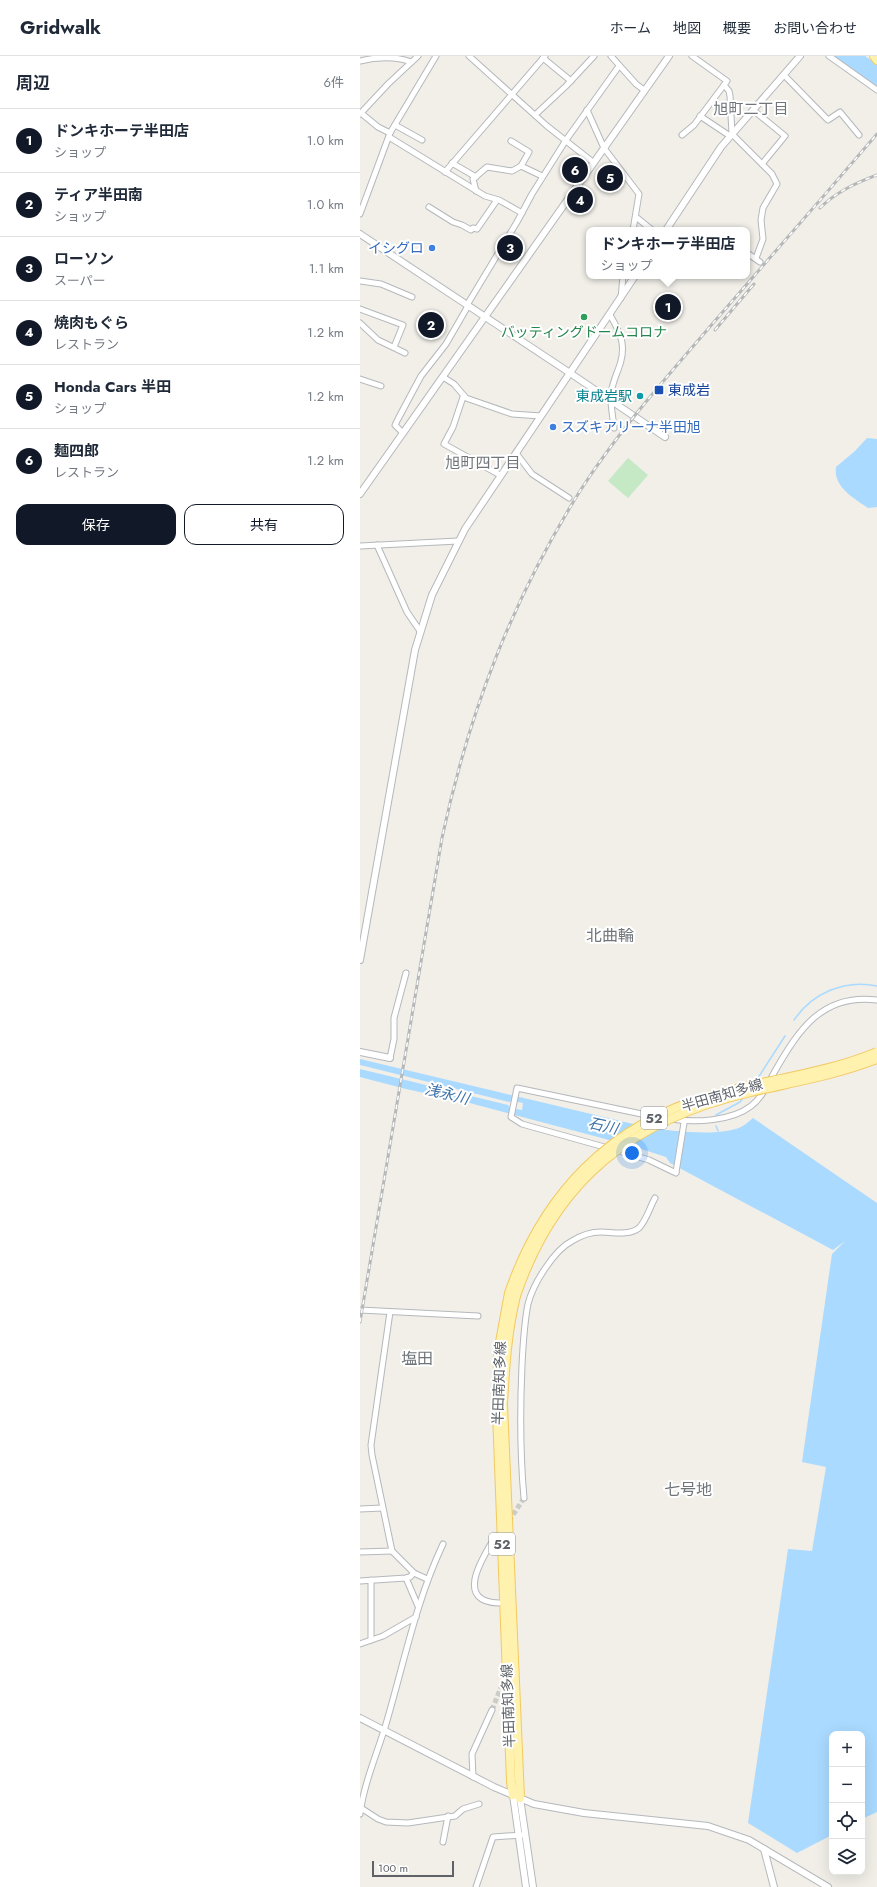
<!DOCTYPE html>
<html lang="ja">
<head>
<meta charset="utf-8">
<style>
	body { margin:0; font-family:Jost,"Noto Sans JP",sans-serif; background:#f2f2f3; color:#1f2937 }
	.controls { position:absolute; right:12px; bottom:12px; display:grid; overflow:hidden; border-radius:8px; box-shadow:0 4px 16px #0002 }
	.controls button { width:36px; height:36px; display:grid; place-items:center; padding:0; border:0; border-bottom:1px solid #e0e1e3; background:#fff; color:#1f2937; font:20px sans-serif }
	.scale { position:absolute; left:12px; bottom:10px; width:82px; box-sizing:border-box; padding-left:4px; border:2px solid #5f6368; border-top:0; font-size:11px; line-height:14px; white-space:nowrap; color:#5f6368; -webkit-text-stroke:3px #fff; paint-order:stroke }
	.you { position:absolute; left:272px; top:1097px; width:14px; height:14px; margin:-10px; border:3px solid #fff; border-radius:50%; background:#1a73e8; box-shadow:0 0 0 6px #1a73e833 }
	.badge { display:grid; place-items:center; width:26px; height:26px; border-radius:50%; background:#111827; color:#fff; font-size:13px; font-weight:700 }
	.pin { position:absolute; translate:-50% -50%; border:2px solid #fff; box-shadow:0 1px 4px #0006 }
	.popup { position:absolute; left:226px; top:171px; width:164px; height:52px; box-sizing:border-box; display:grid; place-content:center; border-radius:8px; background:#fff; filter:drop-shadow(0 1px 3px #0005); font-size:13px; white-space:nowrap; color:#747a83 }
	.popup b { font-size:15px; color:#1f2937 }
	.popup::after { content:''; position:absolute; left:50%; top:100%; margin-left:-8px; border:8px solid transparent; border-top-color:#fff }
	.list { margin:0; padding:0; list-style:none }
	h2 { display:flex; justify-content:space-between; align-items:center; height:52px; margin:0; padding:0 16px; font-size:17px }
	h2 small { font-size:13px; font-weight:400; color:#747a83 }
	.list li { display:grid; grid-template-columns:26px 1fr auto; gap:12px; align-items:center; box-sizing:border-box; height:64px; padding:0 16px; border-top:1px solid #e0e1e3 }
	.list b { display:block; font-size:15px; white-space:nowrap }
	.list p { margin:0; font-size:13px; white-space:nowrap; color:#747a83 }
	.list em { font-size:13px; font-style:normal; color:#747a83 }
	.actions { display:flex; gap:8px; padding:12px 16px }
	.actions a { flex:1; padding:9px 0; border:1px solid #111827; border-radius:12px; text-align:center; font-size:14px; color:#111827 }
	.actions .main { background:#111827; color:#fff }
	.icon { flex:none; width:22px; height:22px; fill:none; stroke:currentColor; stroke-width:2; stroke-linecap:round; stroke-linejoin:round }
	.map { position:relative; flex:none; width:517px; height:1831px; overflow:hidden }
	header { display:flex; align-items:center; gap:24px; box-sizing:border-box; height:56px; padding:0 20px; background:#fff; border-bottom:1px solid #e0e1e3 }
	header strong { font-size:19px }
	nav { display:flex; gap:22px; margin-inline-start:auto; font-size:14px }
	main { display:flex }
	aside { flex:1; background:#fff }
	.map>svg:first-child { display:block }
	.green { fill:#c5e8c5 }
	.water { fill:#aadaff }
	.lines { fill:none; stroke-linecap:round; stroke-linejoin:round }
	.stream { stroke:#aadaff; stroke-width:1.5 }
	.minor-tunnel { stroke:#ccccc8; stroke-width:5; stroke-dasharray:5 2.5; stroke-linecap:butt }
	.minor-casing { stroke:#b5b8bc; stroke-width:7 }
	.tertiary-casing { stroke:#b5b8bc; stroke-width:8 }
	.primary-casing { stroke:#f2c960; stroke-width:10 }
	.minor { stroke:#fff; stroke-width:5 }
	.tertiary { stroke:#fff; stroke-width:6 }
	.primary { stroke:#fff2af; stroke-width:8 }
	.rail-casing { stroke:#b6b7b8; stroke-width:3 }
	.rail { stroke:#fff; stroke-width:1.5; stroke-dasharray:4.5; stroke-linecap:butt }
	.primary-bridge-casing { stroke:#f2c960; stroke-width:10; stroke-linecap:butt }
	.primary-bridge { stroke:#fff2af; stroke-width:8 }
	.shop-dot { fill:#3f7fe0; stroke:#fff; stroke-width:1.5 }
	.leisure-dot { fill:#2e9e5b; stroke:#fff; stroke-width:1.5 }
	.transit-dot { fill:#1a4fb4; stroke:#fff; stroke-width:1.5 }
	.culture-dot { fill:#0f9aa8; stroke:#fff; stroke-width:1.5 }
	.labels { text-anchor:middle; stroke-width:4; stroke-linejoin:round; paint-order:stroke }
	.shield { fill:#fff; stroke:#8f9295; stroke-width:1 }
	.shield-label { font-size:13px; font-weight:bold; fill:#5f6368 }
	.shop-label { font-size:14px; fill:#366cbe; stroke:#fff; text-anchor:end }
	.leisure-label { font-size:14px; fill:#27864d; stroke:#fff }
	.transit-label { font-size:14px; fill:#164399; stroke:#fff; text-anchor:start }
	.culture-label { font-size:14px; fill:#0d838f; stroke:#fff; text-anchor:end }
	.street-label { font-size:14px; fill:#5f6368; stroke:#fff }
	.neighbourhood-label { font-size:15px; fill:#70757a; stroke:#fff }
	.water-label { font-size:15px; font-style:italic; fill:#4174aa; stroke:#fff }
	.quarter-label { font-size:16px; fill:#70757a; stroke:#fff }
</style>
</head>
<body>
<header>
<strong>Gridwalk</strong>
<nav><a>ホーム</a><a>地図</a><a>概要</a><a>お問い合わせ</a></nav>
</header>
<main>
<aside>
<h2>周辺<small>6件</small></h2>
<ul class="list">
<li><span class="badge">1</span><div><b>ドンキホーテ半田店</b><p>ショップ</p></div><em>1.0 km</em></li>
<li><span class="badge">2</span><div><b>ティア半田南</b><p>ショップ</p></div><em>1.0 km</em></li>
<li><span class="badge">3</span><div><b>ローソン</b><p>スーパー</p></div><em>1.1 km</em></li>
<li><span class="badge">4</span><div><b>焼肉もぐら</b><p>レストラン</p></div><em>1.2 km</em></li>
<li><span class="badge">5</span><div><b>Honda Cars 半田</b><p>ショップ</p></div><em>1.2 km</em></li>
<li><span class="badge">6</span><div><b>麺四郎</b><p>レストラン</p></div><em>1.2 km</em></li>
</ul>
<div class="actions"><a class="main">保存</a><a>共有</a></div>
</aside>
<div class="map">
<svg width="517" height="1831" viewBox="0 0 517 1831">
	<rect width="100%" height="100%" fill="#f1efe8"/>
	<polygon class="green" points="268,402 288,419 268,442 248,425"/>
	<g class="water">
		<polygon points="474,0 505,0 517,8 517,30"/>
		<path d="M507 382 517 383V451L508 452C494 442 473 431 476 411L495 395Z"/>
		<path d="M0 1003 286 1071C310 1075 359 1081 381 1071 385 1069 389 1065 393 1062L517 1147V1756L502 1763V1678H472V1779L437 1797 388 1767 428 1493 452 1495 466 1411 442 1406 472 1198 485 1185 473 1194 310 1107 306 1101 272 1090 106 1046 46 1033 0 1021V1013L148 1049 150 1052 162 1054 163 1047 152 1045 149 1046 0 1009Z"/>
	</g>
	<g class="lines">
		<g class="stream">
			<path d="M434 964C452 937 485 923 517 930"/>
			<polyline points="396,1025 425,980"/>
			<polyline points="356,1059 380,1046 383,1042"/>
			<polyline points="356,1070 358,1075"/>
		</g>
		<g class="minor-tunnel">
			<polyline points="149,1465 164,1442"/>
			<polyline points="132,1486 141,1474"/>
			<polyline points="132,1654 145,1621"/>
		</g>
		<g class="minor-casing">
			<g id="minor">
				<polyline points="109,0 187,70 234,107"/>
				<polyline points="251,0 276,28 284,34"/>
				<polyline points="332,0 367,25 364,29 369,35 370,40 372,78 412,118 417,128 403,152 401,164 403,183 396,202"/>
				<polyline points="469,0 517,34"/>
				<polyline points="183,2 211,25"/>
				<path d="M0 5C16 1 36 0 51 6"/>
				<polyline points="424,19 465,61 468,64 480,56 499,79"/>
				<polyline points="227,54 244,92 279,138 273,174"/>
				<polyline points="393,54 425,80 402,108"/>
				<polyline points="1,57 18,71 30,77"/>
				<polyline points="0,58 28,28 58,0"/>
				<polyline points="175,59 206,30 234,0"/>
				<polyline points="340,60 370,80"/>
				<polyline points="35,69 62,84"/>
				<polyline points="322,79 334,69 364,29"/>
				<polyline points="29,81 125,140 139,144 162,157"/>
				<polyline points="151,85 169,96 161,110"/>
				<polyline points="92,107 116,121"/>
				<polyline points="85,116 185,0"/>
				<polyline points="116,135 113,123 127,111 152,115 161,110 182,120"/>
				<polyline points="69,151 93,166 102,169 111,174 113,172 117,173 137,144"/>
				<polyline points="0,158 30,77 76,0"/>
				<polyline points="276,161 292,174"/>
				<polyline points="387,197 400,206"/>
				<polyline points="0,225 21,228 52,241"/>
				<polyline points="261,242 263,220"/>
				<polyline points="107,249 157,166 172,138 206,84 259,10"/>
				<polyline points="0,253 43,269 34,291"/>
				<path d="M250 259C262 279 267 292 258 314 255 322 252 329 251 338 250 347 253 361 254 372"/>
				<polyline points="0,267 18,284 45,297"/>
				<polyline points="83,321 94,328 106,342 152,358 181,360"/>
				<polyline points="0,323 21,330"/>
				<polyline points="103,341 93,371 84,388 140,419"/>
				<polyline points="43,377 35,369 38,363 61,320 86,288 108,250"/>
				<polyline points="156,397 172,418 209,442"/>
				<polyline points="17,489 47,556 60,575"/>
				<polyline points="0,490 98,485"/>
				<polyline points="30,1002 34,983 34,962 46,917"/>
				<path d="M312 1063C335 1067 372 1065 391 1050 403 1041 408 1027 415 1015 439 973 463 937 517 944"/>
				<polyline points="248,1092 162,1068 151,1061 157,1032 296,1061"/>
				<polyline points="256,1094 289,1104 316,1117"/>
				<polyline points="316,1116 324,1067"/>
				<polyline points="0,1254 118,1260"/>
				<polyline points="30,1256 11,1389 12,1399 32,1495 54,1517 67,1523"/>
				<path d="M164 1442C160 1398 160 1353 162 1309 163 1289 164 1268 168 1248 173 1228 194 1194 212 1185 220 1180 231 1176 241 1176 252 1176 269 1180 279 1172 286 1165 290 1151 295 1142"/>
				<polyline points="0,1453 22,1452"/>
				<path d="M132 1486C120 1506 96 1546 139 1547"/>
				<polyline points="0,1496 32,1495"/>
				<polyline points="46,1522 58,1550"/>
				<polyline points="11,1524 11,1584"/>
				<polyline points="0,1525 46,1522 50,1521 54,1517"/>
				<polyline points="0,1588 23,1580 56,1561"/>
				<polyline points="113,1721 112,1698 132,1654"/>
				<polyline points="1,1752 18,1763 26,1766 48,1767 95,1760 103,1753 119,1748"/>
				<path d="M0 1758C4 1727 17 1698 26 1668 44 1607 56 1545 83 1488"/>
				<polyline points="83,1786 88,1760"/>
				<polyline points="116,1831 133,1781 162,1779"/>
			</g>
		</g>
		<g class="tertiary-casing">
			<g id="tertiary">
				<polyline points="306,174 361,91 440,0"/>
				<polyline points="0,178 210,317 305,381"/>
				<polyline points="0,438 309,0"/>
				<polyline points="0,904 55,594 72,539 105,473 275,220"/>
				<polyline points="0,996 30,1002"/>
				<polyline points="0,1662 134,1731 174,1748 224,1757 348,1770 389,1784 468,1831"/>
				<polyline points="153,1739 166,1831"/>
				<polyline points="160,1742 173,1831"/>
				<polyline points="404,1793 414,1831"/>
			</g>
		</g>
		<g class="primary-casing">
			<g id="primary">
				<polyline points="514,0 517,4"/>
				<polyline points="149,1237 138,1297 137,1356 151,1726 153,1739"/>
				<path d="M156 1240C147 1276 145 1312 143 1348L160 1742"/>
			</g>
		</g>
		<use href="#minor" class="minor"/>
		<use href="#tertiary" class="tertiary"/>
		<use href="#primary" class="primary"/>
		<g class="rail-casing">
			<g id="rail">
				<path d="M460 152C476 136 496 127 517 119"/>
				<polyline points="355,274 394,228"/>
				<path d="M0 1266 82 782C109 656 152 544 220 435 259 374 307 321 354 266 408 204 463 141 517 78"/>
			</g>
		</g>
		<use href="#rail" class="rail"/>
		<g class="primary-bridge-casing">
			<g id="primary-bridge">
				<path d="M149 1237C183 1138 251 1067 353 1039 407 1023 465 1018 517 996"/>
				<path d="M156 1240C195 1124 273 1063 391 1036 433 1026 476 1019 517 1003"/>
			</g>
		</g>
		<use href="#primary-bridge" class="primary-bridge"/>
	</g>
	<g class="shop-dot">
		<circle cx="72" cy="192" r="4"/>
		<circle cx="193" cy="371" r="4"/>
	</g>
	<circle class="leisure-dot" cx="224" cy="261" r="4"/>
	<rect class="transit-dot" x="294" y="329" width="10" height="10" rx="2"/>
	<circle class="culture-dot" cx="280" cy="340" r="4"/>
	<g class="labels">
		<g class="shield">
			<rect x="281" y="1051" width="26" height="22" rx="3"/>
			<rect x="129" y="1477" width="26" height="22" rx="3"/>
		</g>
		<g class="shield-label">
			<text x="294" y="1067">52</text>
			<text x="142" y="1493">52</text>
		</g>
		<g class="shop-label">
			<text x="64" y="197">イシグロ</text>
			<text x="201" y="376" text-anchor="start">スズキアリーナ半田旭</text>
		</g>
		<g class="leisure-label">
			<text x="224" y="281">バッティングドームコロナ</text>
		</g>
		<g class="transit-label">
			<text x="308" y="339">東成岩</text>
		</g>
		<g class="culture-label">
			<text x="272" y="345">東成岩駅</text>
		</g>
		<g class="street-label">
			<text transform="translate(362 1039) rotate(-16)" y="5">半田南知多線</text>
			<text transform="translate(139 1327) rotate(-88)" y="5">半田南知多線</text>
			<text transform="translate(148 1650) rotate(-92)" y="5">半田南知多線</text>
		</g>
		<g class="neighbourhood-label">
			<text x="391" y="58">旭町二丁目</text>
			<text x="123" y="412">旭町四丁目</text>
		</g>
		<g class="water-label">
			<text transform="translate(87 1038) rotate(14)" y="5">浅永川</text>
			<text transform="translate(243 1070) rotate(13)" y="5">石川</text>
		</g>
		<g class="quarter-label">
			<text x="250" y="885">北曲輪</text>
			<text x="57" y="1308">塩田</text>
			<text x="328" y="1439">七号地</text>
		</g>
	</g>
</svg>
<div class="controls">
<button>+</button>
<button>−</button>
<button><svg class="icon" aria-label="locate" viewBox="0 0 24 24"><circle cx="12" cy="12" r="6"/><path d="M12 2v4M12 18v4M2 12h4M18 12h4"/></svg></button>
<button><svg class="icon" aria-label="layers" viewBox="0 0 24 24"><path d="M12 4l9 5-9 5-9-5zM3 14l9 5 9-5"/></svg></button>
</div>
<div class="scale">100 m</div>
<div class="you"></div>
<div class="pin badge" style="left:308px;top:251px">1</div>
<div class="popup"><b>ドンキホーテ半田店</b>ショップ</div>
<div class="pin badge" style="left:71px;top:269px">2</div>
<div class="pin badge" style="left:150px;top:192px">3</div>
<div class="pin badge" style="left:220px;top:144px">4</div>
<div class="pin badge" style="left:250px;top:122px">5</div>
<div class="pin badge" style="left:215px;top:114px">6</div>
</div>
</main>
</body>
</html>
